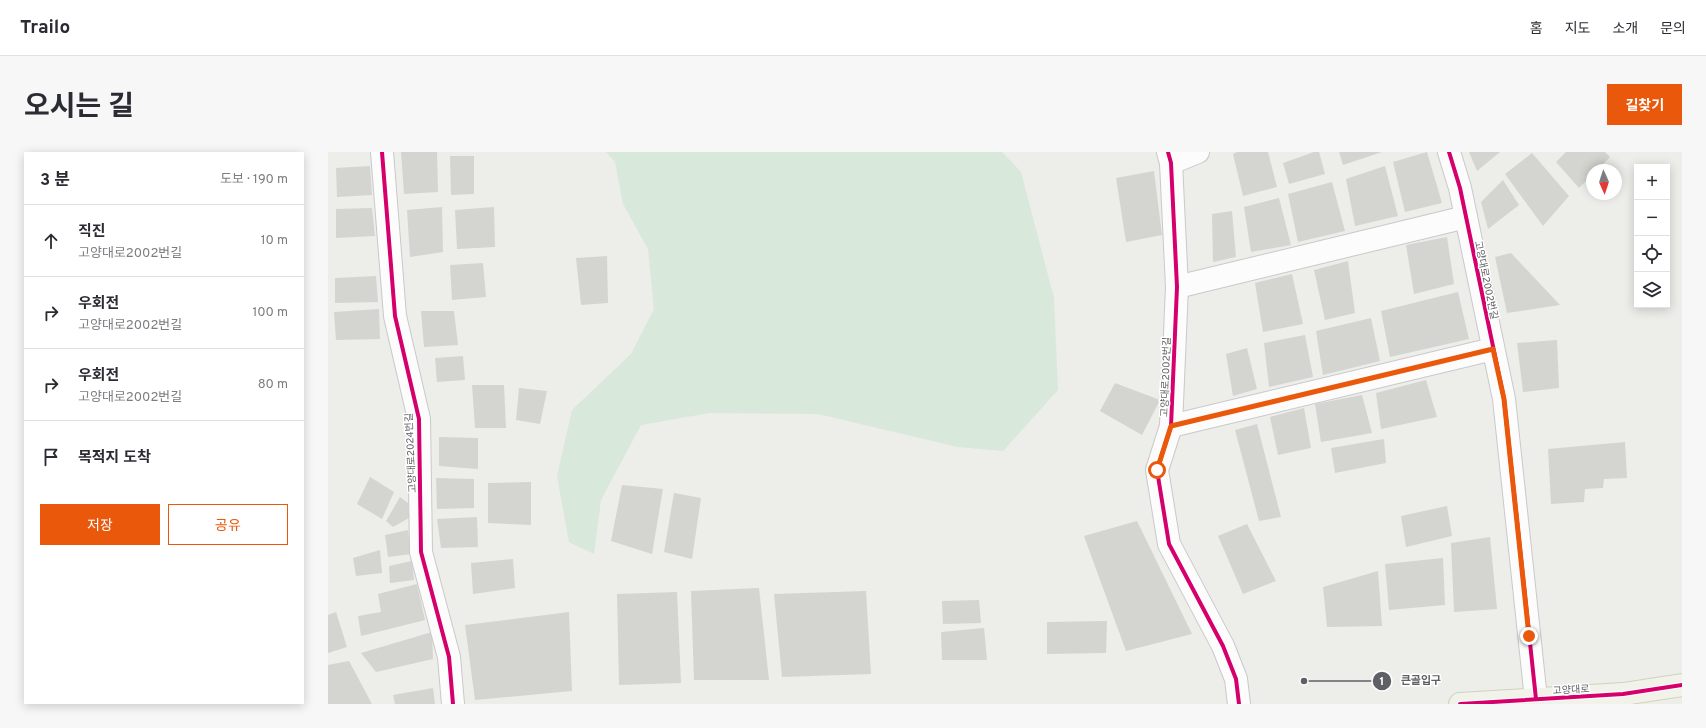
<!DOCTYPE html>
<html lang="ko">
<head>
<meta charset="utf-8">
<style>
	body { margin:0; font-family:Overpass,"Noto Sans KR",sans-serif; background:#f7f7f7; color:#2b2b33 }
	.controls { position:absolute; right:12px; top:12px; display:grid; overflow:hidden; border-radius:0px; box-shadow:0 2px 10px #0003 }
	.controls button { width:36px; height:36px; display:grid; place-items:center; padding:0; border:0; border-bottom:1px solid #e1e1e2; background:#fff; color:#2b2b33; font:20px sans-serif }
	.compass { position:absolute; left:1258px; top:12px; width:36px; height:36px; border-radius:50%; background:#fff; box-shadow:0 2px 10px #0003; rotate:177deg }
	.stop { position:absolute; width:12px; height:12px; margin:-9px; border:3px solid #ea580c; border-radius:50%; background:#fff }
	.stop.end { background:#ea580c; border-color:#fff; box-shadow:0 1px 4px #0008 }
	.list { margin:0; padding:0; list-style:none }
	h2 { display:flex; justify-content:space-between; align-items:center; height:52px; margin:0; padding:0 16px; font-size:17px }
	h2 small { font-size:13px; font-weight:400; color:#7c7c81 }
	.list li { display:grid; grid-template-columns:26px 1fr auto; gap:12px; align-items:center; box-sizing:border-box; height:72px; padding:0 16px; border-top:1px solid #e1e1e2 }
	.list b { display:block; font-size:15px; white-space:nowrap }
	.list p { margin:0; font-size:13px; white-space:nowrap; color:#7c7c81 }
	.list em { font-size:13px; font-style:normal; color:#7c7c81 }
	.actions { display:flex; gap:8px; padding:12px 16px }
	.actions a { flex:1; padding:9px 0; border:1px solid #ea580c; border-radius:0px; text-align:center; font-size:14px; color:#ea580c }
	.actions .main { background:#ea580c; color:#fff }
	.icon { flex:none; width:22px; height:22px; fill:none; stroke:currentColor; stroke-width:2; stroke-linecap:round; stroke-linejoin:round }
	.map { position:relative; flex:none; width:1354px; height:552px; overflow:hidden; border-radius:0px }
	header { display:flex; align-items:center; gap:24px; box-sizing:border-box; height:56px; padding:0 20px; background:#fff; border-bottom:1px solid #e1e1e2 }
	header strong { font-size:19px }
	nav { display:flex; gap:22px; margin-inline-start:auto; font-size:14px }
	.intro { display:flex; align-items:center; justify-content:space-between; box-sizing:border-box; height:96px; padding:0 24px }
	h1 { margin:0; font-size:28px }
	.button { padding:10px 18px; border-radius:0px; background:#ea580c; color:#fff; font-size:14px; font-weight:700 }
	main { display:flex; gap:24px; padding:0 24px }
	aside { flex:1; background:#fff; border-radius:0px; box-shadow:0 2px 10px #0003 }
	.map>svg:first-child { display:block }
	.green { fill:#d8e8db }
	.building { fill:#d4d4d1 }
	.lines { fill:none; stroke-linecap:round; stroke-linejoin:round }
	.minor-casing { stroke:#c9c9c9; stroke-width:24 }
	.major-casing { stroke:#d2d2ba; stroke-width:24 }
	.minor { stroke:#fcfcfc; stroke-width:22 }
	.major { stroke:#f1f2ea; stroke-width:22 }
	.cycleway-casing { stroke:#fff; stroke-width:6 }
	.cycleway { stroke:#d6006c; stroke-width:4 }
	.route { stroke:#ea580c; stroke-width:5 }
	.labels { text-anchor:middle; stroke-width:3; stroke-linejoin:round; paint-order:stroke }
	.street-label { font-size:10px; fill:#5f6065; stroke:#fff }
	.leader { fill:none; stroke:#5f6065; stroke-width:1.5 }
	.callout-dot { fill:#5f6065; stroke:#fff; stroke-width:1.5 }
	.mark-label { font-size:12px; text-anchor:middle; font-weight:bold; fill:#fff }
	.callout-label { font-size:11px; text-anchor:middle; font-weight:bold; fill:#5f6065; stroke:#fff; stroke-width:3; stroke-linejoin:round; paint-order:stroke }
</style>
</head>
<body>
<header>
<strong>Trailo</strong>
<nav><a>홈</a><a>지도</a><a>소개</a><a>문의</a></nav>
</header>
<div class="intro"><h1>오시는 길</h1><a class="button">길찾기</a></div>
<main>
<aside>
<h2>3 분<small>도보 · 190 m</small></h2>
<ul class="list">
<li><svg class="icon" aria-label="ahead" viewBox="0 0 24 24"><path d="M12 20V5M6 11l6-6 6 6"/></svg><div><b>직진</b><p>고양대로2002번길</p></div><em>10 m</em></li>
<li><svg class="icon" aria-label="right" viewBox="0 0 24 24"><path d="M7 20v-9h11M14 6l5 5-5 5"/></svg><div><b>우회전</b><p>고양대로2002번길</p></div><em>100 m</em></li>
<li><svg class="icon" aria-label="right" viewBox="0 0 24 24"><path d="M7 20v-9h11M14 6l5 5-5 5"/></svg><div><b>우회전</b><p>고양대로2002번길</p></div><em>80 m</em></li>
<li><svg class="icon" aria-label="arrive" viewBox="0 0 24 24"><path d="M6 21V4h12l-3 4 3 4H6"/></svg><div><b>목적지 도착</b></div></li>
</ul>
<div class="actions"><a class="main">저장</a><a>공유</a></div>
</aside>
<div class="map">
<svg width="1354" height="552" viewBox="0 0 1354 552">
	<rect width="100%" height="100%" fill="#edede9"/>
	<polygon class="green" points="278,0 674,0 693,20 726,146 730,238 675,299 630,295 490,262 381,261 313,273 273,348 266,402 241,390 229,324 244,258 303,202 326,157 320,97 295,52 287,10"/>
	<g class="building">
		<polygon points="73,0 109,0 110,40 76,42"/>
		<polygon points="909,0 940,0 949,35 915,44 905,2"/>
		<polygon points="986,0 991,0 997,22 961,32 955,11"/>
		<polygon points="1011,0 1054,0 1015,13"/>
		<polygon points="1099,0 1114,51 1077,60 1065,10"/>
		<polygon points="1141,0 1172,0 1149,19"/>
		<polygon points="1238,0 1277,0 1282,5 1269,18 1264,18 1264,23 1251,36 1228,10"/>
		<polygon points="1204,1 1241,44 1215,74 1177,22"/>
		<polygon points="122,4 146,4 146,42 123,43"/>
		<polygon points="42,14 44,43 9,45 8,16"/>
		<polygon points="1057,14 1070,64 1027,74 1018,27"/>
		<polygon points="826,19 834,83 798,90 788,26"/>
		<polygon points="1175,28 1191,53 1160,77 1153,50"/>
		<polygon points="1004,30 1017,79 970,90 960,42"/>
		<polygon points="951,46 963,93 923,100 916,55"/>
		<polygon points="114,55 115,100 82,105 79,58"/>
		<polygon points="166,55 167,95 129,97 127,58"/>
		<polygon points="44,56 47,84 8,86 8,57"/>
		<polygon points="904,59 908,105 885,110 884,62"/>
		<polygon points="1119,85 1126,132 1086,142 1078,93"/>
		<polygon points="1183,101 1232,153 1179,161 1167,105"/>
		<polygon points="279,104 280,151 253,153 248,106"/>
		<polygon points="1020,109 1027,161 997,168 986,118"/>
		<polygon points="155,111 158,145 124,148 122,113"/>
		<polygon points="964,122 975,172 935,180 927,131"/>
		<polygon points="48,124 50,150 7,151 7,126"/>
		<polygon points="1130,140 1141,187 1062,205 1053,159"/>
		<polygon points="51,157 52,187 8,188 6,160"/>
		<polygon points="93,159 126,159 130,193 96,195"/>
		<polygon points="1043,166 1052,209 995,223 988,179"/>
		<polygon points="977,183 985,225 941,235 936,191"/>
		<polygon points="1229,188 1231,236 1195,240 1189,191"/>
		<polygon points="919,196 929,237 905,244 898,202"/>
		<polygon points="135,204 137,228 109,230 107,206"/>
		<polygon points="1098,228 1109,265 1053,277 1048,241"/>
		<polygon points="787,231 832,248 814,283 772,259"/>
		<polygon points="144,233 176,233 178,276 147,276"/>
		<polygon points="191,236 219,239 212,272 188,268"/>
		<polygon points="1034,243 1044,281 993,290 987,252"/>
		<polygon points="976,256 983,296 950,303 942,265"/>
		<polygon points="929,272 953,365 931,369 907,278"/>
		<polygon points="111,285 150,286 150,317 111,314"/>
		<polygon points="1056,287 1058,311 1007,321 1003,296"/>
		<polygon points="1297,290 1299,326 1276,327 1275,336 1257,337 1256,350 1223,352 1220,297"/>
		<polygon points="42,325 66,340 54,367 29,352"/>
		<polygon points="108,326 146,327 146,356 109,357"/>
		<polygon points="203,330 203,373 160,371 160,331"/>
		<polygon points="294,333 335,337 324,402 283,389"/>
		<polygon points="346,341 373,346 364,407 336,400"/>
		<polygon points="72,345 80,351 81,366 65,375 58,369"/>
		<polygon points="1119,354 1124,384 1078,395 1073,364"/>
		<polygon points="149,365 150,395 113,396 109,367"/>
		<polygon points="809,369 864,482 798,499 756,384"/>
		<polygon points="919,372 948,429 915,442 890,384"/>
		<polygon points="80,378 83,402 60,405 57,383"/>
		<polygon points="1162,385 1169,457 1126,460 1123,391"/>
		<polygon points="52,398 54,421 28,424 25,406"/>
		<polygon points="1115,406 1117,453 1061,458 1057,412"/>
		<polygon points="185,407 187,436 145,442 143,411"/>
		<polygon points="84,409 86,428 62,431 61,414"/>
		<polygon points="1050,419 1054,474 999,475 995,435"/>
		<polygon points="89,432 97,468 33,484 30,464 53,460 50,442"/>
		<polygon points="431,436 441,528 366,528 363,439"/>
		<polygon points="538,439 543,522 454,525 446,442"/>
		<polygon points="349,440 353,531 291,533 289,442"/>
		<polygon points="651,448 653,471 615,472 614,449"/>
		<polygon points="8,460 19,495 0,501 0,463"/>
		<polygon points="241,460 244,539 147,548 137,473"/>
		<polygon points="779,469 778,501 719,502 719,470"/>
		<polygon points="656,476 659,508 614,508 613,480"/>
		<polygon points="104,480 105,507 48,520 33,501"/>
		<polygon points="21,509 44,552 0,552 0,513"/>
		<polygon points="105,536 107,552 67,552 65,543"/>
	</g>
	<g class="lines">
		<g class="minor-casing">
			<g id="minor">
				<polyline points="54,0 67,164 91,267 93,400 121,505 125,552"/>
				<polyline points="840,0 843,11 849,135 843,274 829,318 841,392 895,494 908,527 911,552"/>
				<polyline points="1121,0 1132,36 1176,247 1208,547"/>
				<polyline points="843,11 870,0"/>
				<polyline points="849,135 1138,65"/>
				<polyline points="843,274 1165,197"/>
			</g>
		</g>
		<g class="major-casing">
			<polyline id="major" points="1132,552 1295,542 1354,533"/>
		</g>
		<use href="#minor" class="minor"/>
		<use href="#major" class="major"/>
		<g class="cycleway-casing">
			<g id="cycleway">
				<polyline points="54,0 67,164 91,267 93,400 121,505 125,552"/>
				<polyline points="840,0 843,11 849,135 843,274 829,318 841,392 895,494 908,527 911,552"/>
				<polyline points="1121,0 1132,36 1176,247 1208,547"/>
				<polyline points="1132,552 1295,542 1354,533"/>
			</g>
		</g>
		<use href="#cycleway" class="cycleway"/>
	</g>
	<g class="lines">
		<polyline class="route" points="829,318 843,274 1165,197 1176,247 1201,484"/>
	</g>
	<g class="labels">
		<g class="street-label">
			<text transform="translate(1159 128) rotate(78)" y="4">고양대로2002번길</text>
			<text transform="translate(837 225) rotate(-88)" y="4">고양대로2002번길</text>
			<text transform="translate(82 301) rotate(-93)" y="4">고양대로2024번길</text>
			<text transform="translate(1243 537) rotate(-3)" y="4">고양대로</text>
		</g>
	</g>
	<path class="leader" d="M976 529L1054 529"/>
	<g class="callout-dot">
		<circle cx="976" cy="529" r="4"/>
		<circle cx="1054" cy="529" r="10"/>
	</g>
	<g class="mark-label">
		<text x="1054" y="533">1</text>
	</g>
	<g class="callout-label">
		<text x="1093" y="532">큰골입구</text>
	</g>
</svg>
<div class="controls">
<button>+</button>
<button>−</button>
<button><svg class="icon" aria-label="locate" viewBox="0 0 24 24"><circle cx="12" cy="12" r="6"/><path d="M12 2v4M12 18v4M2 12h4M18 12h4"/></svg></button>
<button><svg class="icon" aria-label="layers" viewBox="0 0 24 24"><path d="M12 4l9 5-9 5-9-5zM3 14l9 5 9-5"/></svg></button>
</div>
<svg class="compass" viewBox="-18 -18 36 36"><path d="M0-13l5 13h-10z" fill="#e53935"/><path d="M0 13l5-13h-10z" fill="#7c7c81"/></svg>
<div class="stop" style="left:829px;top:318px"></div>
<div class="stop end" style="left:1201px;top:484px"></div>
</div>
</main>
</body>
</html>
